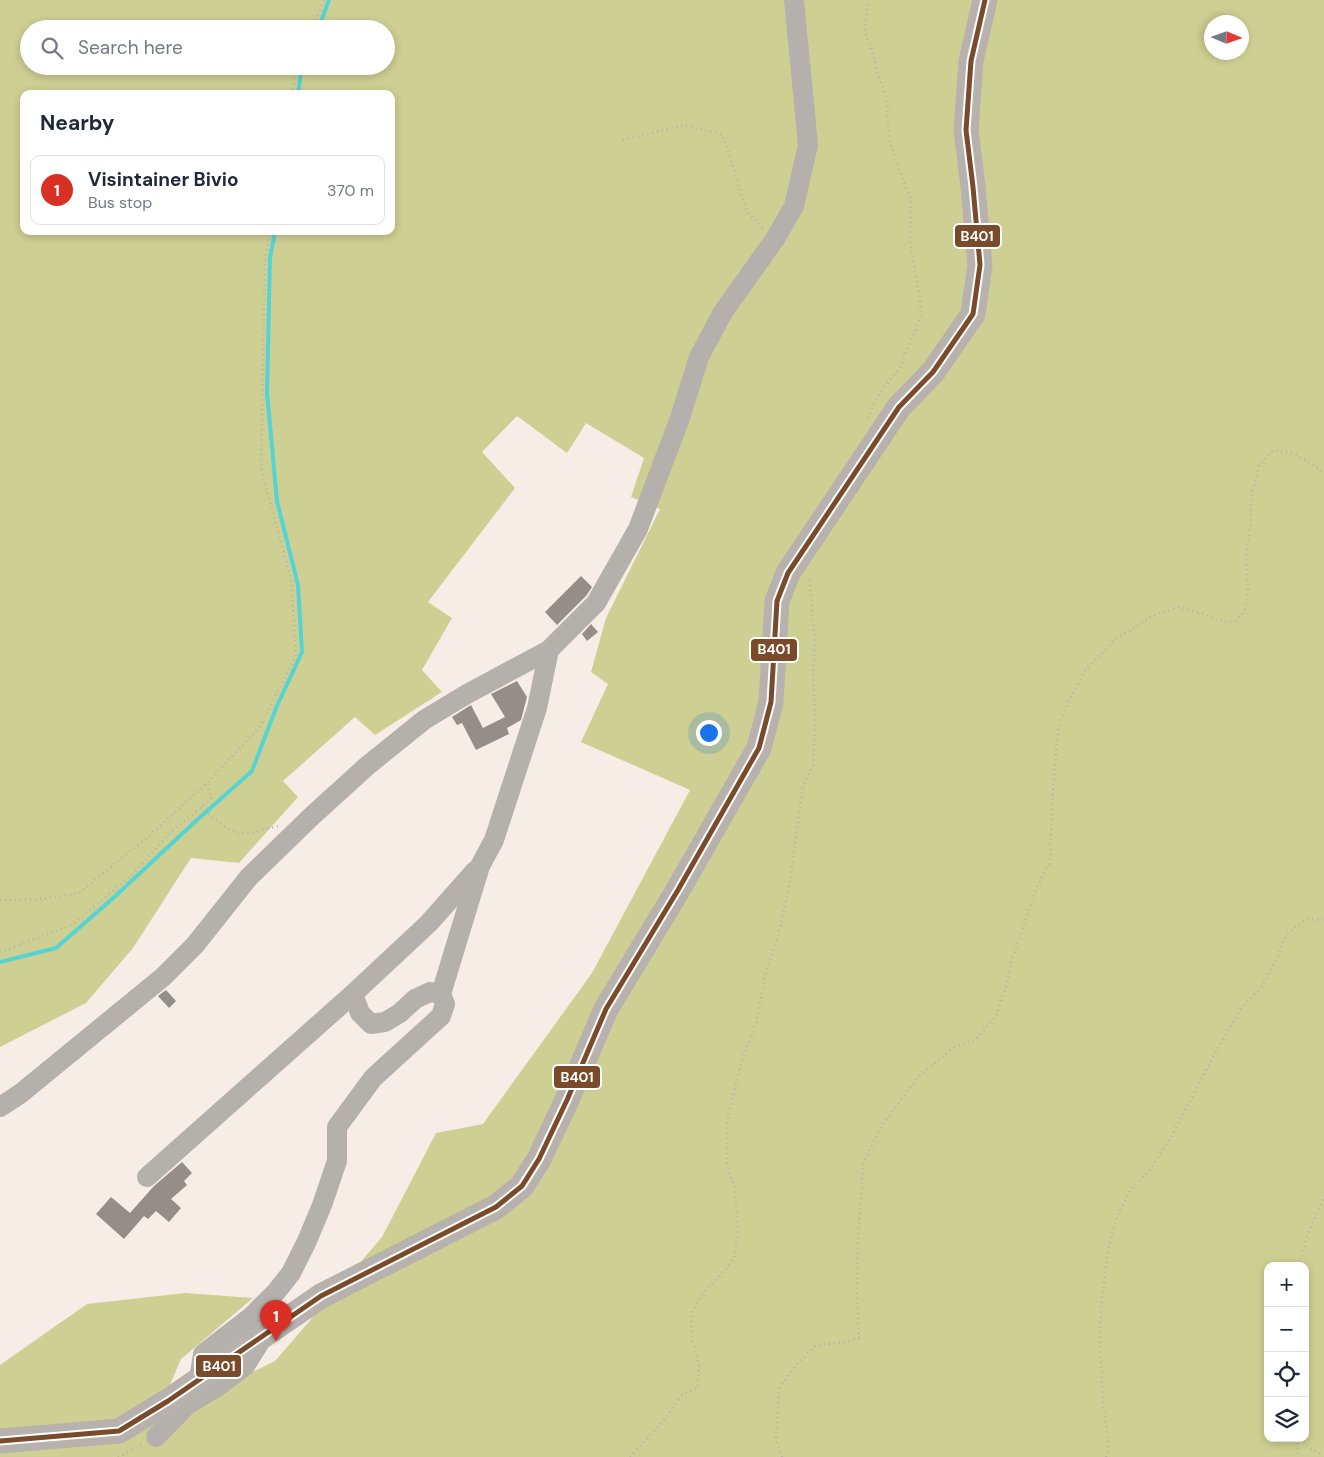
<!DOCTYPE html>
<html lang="en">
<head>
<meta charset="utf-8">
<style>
	body { margin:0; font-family:"DM Sans",sans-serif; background:#f2f2f3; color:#1f2937 }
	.controls { position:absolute; right:15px; bottom:15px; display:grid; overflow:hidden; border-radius:10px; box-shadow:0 2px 8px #0003 }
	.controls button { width:45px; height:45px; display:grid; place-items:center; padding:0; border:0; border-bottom:1px solid #e0e1e3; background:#fff; color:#1f2937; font:25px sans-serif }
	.compass { position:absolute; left:1204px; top:15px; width:45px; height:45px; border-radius:50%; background:#fff; box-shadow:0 2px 8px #0003; rotate:92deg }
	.you { position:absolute; left:708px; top:732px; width:18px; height:18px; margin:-12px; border:4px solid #fff; border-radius:50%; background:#1a73e8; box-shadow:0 0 0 8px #1a73e833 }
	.badge { display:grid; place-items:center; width:32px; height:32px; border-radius:50%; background:#d93025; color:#fff; font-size:16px; font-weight:700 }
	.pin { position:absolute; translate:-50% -41px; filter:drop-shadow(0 1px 2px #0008) }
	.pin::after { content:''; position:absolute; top:26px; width:18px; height:15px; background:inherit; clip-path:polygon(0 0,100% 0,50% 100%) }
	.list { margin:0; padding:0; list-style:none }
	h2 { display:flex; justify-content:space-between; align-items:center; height:65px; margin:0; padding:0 20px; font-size:21px }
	h2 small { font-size:16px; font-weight:400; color:#747a83 }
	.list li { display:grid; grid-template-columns:32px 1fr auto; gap:15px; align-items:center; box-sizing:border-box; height:70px; margin:0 10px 10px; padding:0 10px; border:1px solid #e0e1e3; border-radius:10px }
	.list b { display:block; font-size:19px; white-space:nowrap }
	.list p { margin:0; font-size:16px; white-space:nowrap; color:#747a83 }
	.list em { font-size:16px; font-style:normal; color:#747a83 }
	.icon { flex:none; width:28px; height:28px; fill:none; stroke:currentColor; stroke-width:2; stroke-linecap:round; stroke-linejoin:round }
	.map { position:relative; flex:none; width:1324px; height:1457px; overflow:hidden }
	.search { position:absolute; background:#fff; box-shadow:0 2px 8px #0003; left:20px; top:20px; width:375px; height:55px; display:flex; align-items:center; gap:12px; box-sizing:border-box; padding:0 18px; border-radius:28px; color:#747a83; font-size:19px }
	.panel { position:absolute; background:#fff; box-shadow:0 2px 8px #0003; left:20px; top:90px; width:375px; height:145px; border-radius:10px }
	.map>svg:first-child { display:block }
	.forest { fill:#cecf92; fill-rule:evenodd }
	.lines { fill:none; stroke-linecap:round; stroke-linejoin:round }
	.stream { stroke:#54d4d3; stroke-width:4 }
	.building { fill:#948d88 }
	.path { stroke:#b5b2ad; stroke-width:2.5; stroke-dasharray:1 4; stroke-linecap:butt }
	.minor { stroke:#b4b1ac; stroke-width:20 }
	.major { stroke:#b7b2ad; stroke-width:25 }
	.bus-1-casing { stroke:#fff; stroke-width:9 }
	.bus-1 { stroke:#7a4b2a; stroke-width:5 }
	.line-badge { stroke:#fff; stroke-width:2 }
	.badge-label { font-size:14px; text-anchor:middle; font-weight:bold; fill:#fff }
</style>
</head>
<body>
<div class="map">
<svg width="1324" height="1457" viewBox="0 0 1324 1457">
	<rect width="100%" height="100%" fill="#f6eee6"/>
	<g class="forest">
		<path d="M0 0H981L970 312 784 571 755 746 519 1183 346 1279 382 1237 436 1133 483 1124 592 973 690 790 581 742 608 684 591 672 606 618 660 509 631 497 644 458 586 423 567 453 517 416 482 452 515 488 428 602 452 618 422 670 442 692 375 735 355 717 283 781 298 797 239 863 191 858 133 948 86 1003 0 1047ZM29 29H386V66H29ZM24 94H391V231H24Z"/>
		<path d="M989 0H1324V1457H0V1449L155 1419 275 1361 332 1295 498 1210 609 1011 762 749 791 575 977 315 970 129ZM1212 22H1242V52H1212ZM1268 1266H1305V1438H1268Z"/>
		<polygon points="185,1293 253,1298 181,1359 166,1394 117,1425 0,1434 0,1365 87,1304"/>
	</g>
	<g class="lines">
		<g class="stream">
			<polyline points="318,29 329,0"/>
			<polyline points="298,94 302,66"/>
			<polyline points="0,962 56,948 111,900 198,819 252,771 276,708 302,652 298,585 277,501 267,393 270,258 275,231"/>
		</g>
	</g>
	<g class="building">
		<polygon points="581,576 592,587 586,596 557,625 545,612"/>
		<polygon points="591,624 598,632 587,641 582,634"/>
		<polygon points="517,681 527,697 521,720 507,728 509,734 476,750 462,723 457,725 452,717 471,705 483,728 505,717 491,694"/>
		<polygon points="166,990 176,1001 169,1008 158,996"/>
		<polygon points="182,1162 192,1173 184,1181 187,1185 171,1199 181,1208 169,1222 156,1211 148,1219 144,1216 124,1239 96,1214 111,1197 130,1213 154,1186"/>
	</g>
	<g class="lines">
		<g class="path">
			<polyline points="312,29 324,0"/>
			<polyline points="292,94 297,66"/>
			<polyline points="623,140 685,125 723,135 747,212 763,228"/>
			<polyline points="868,418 877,397 900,367 920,319 921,304 910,242 911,201 891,147 888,126 887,100 878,75 875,59 866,36 865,27 868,0"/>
			<path d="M201 807C210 816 227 830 239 833 246 835 270 828 278 826"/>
			<polyline points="0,900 42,899 79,893 150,835 206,784 259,728 296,656 291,579 261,469 265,261 270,231"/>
			<polyline points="0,952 72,925 132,875 168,835 212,798 207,785"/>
			<polyline points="1299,1266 1308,1233 1324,1198"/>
			<polyline points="1296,1438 1299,1457"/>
			<polyline points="1300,1438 1308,1447 1321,1454 1324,1453"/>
			<polyline points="118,1457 143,1444"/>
			<polyline points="630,1457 665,1419 682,1395 698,1387 699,1365 692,1338 691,1314 701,1295 718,1278 734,1258 738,1233 735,1189 727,1165 727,1121 740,1067 756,1023 767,968 778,937 790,881 803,786 813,765 815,725 813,671 815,639 809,577"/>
			<path d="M782 1457V1456L776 1440 779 1388 797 1364 816 1345 847 1342 859 1338 857 1293 858 1241 863 1163 883 1124 918 1077 954 1047 976 1039 996 1016 1006 986 1012 959 1036 890 1050 862 1053 787 1058 731 1067 704 1087 668 1115 640 1152 616 1179 607 1204 614 1218 621 1234 622 1244 612 1248 591 1246 554 1251 524V498L1259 465 1274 450C1296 452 1307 460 1324 473"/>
			<polyline points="1106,1457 1108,1448 1107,1430 1103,1403 1100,1346 1101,1307 1108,1250 1117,1217 1130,1190 1149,1171 1170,1139 1220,1044 1241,1009 1262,986 1278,957 1286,935 1306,919 1324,920"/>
		</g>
		<g class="minor">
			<polyline points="441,994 430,992 415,999 400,1013 385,1022 371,1024 360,1013 353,994 429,923 475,871"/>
			<polyline points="0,1107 20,1094 163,977 195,945 249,877 313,815 367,766 424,720 467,694 549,650 596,603 638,529 680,418 699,357 723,312 775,239 794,206 808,145 794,0"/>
			<polyline points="147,1177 353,994"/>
			<polyline points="199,1380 203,1354 251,1317 276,1292 291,1273 307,1241 322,1205 337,1161 337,1127 373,1078 441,1016 445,1004 441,994 480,866 494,840 537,708 549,650"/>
			<polyline points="156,1437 187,1405 217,1387 245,1366 261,1340"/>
		</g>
		<polyline class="major" points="0,1441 119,1431 168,1401 321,1296 496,1207 522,1186 539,1159 567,1100 606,1009 678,890 759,748 771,702 777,601 788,573 899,407 933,372 973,314 980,265 973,187 966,130 971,61 985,0"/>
		<g class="bus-1-casing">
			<polyline id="bus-1" points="0,1441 119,1431 168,1401 321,1296 496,1207 522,1186 539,1159 567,1100 606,1009 678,890 759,748 771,702 777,601 788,573 899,407 933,372 973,314 980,265 973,187 966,130 971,61 985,0"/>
		</g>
		<use href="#bus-1" class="bus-1"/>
	</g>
	<g class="line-badge">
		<rect x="954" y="224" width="47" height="24" rx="5" fill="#7a4b2a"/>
		<rect x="750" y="638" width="48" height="24" rx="5" fill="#7a4b2a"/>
		<rect x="553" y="1065" width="48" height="24" rx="5" fill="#7a4b2a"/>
		<rect x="195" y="1354" width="47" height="24" rx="5" fill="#7a4b2a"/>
	</g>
	<g class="badge-label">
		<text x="977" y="241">B401</text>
		<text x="774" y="654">B401</text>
		<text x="577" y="1082">B401</text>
		<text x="219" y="1371">B401</text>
	</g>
</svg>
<div class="controls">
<button>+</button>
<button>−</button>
<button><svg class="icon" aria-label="locate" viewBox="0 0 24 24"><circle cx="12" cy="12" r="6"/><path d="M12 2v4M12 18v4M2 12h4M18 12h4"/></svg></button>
<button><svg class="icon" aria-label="layers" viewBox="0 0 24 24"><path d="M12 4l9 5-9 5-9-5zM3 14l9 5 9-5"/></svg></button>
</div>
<svg class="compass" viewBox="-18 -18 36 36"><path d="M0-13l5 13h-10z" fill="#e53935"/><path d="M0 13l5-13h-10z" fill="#747a83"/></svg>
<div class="you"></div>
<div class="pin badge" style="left:276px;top:1341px">1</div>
<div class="search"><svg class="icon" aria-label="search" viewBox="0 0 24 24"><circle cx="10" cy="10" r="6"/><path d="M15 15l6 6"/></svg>Search here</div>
<section class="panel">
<h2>Nearby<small></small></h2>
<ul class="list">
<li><span class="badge">1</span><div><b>Visintainer Bivio</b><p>Bus stop</p></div><em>370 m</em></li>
</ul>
</section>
</div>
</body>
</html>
